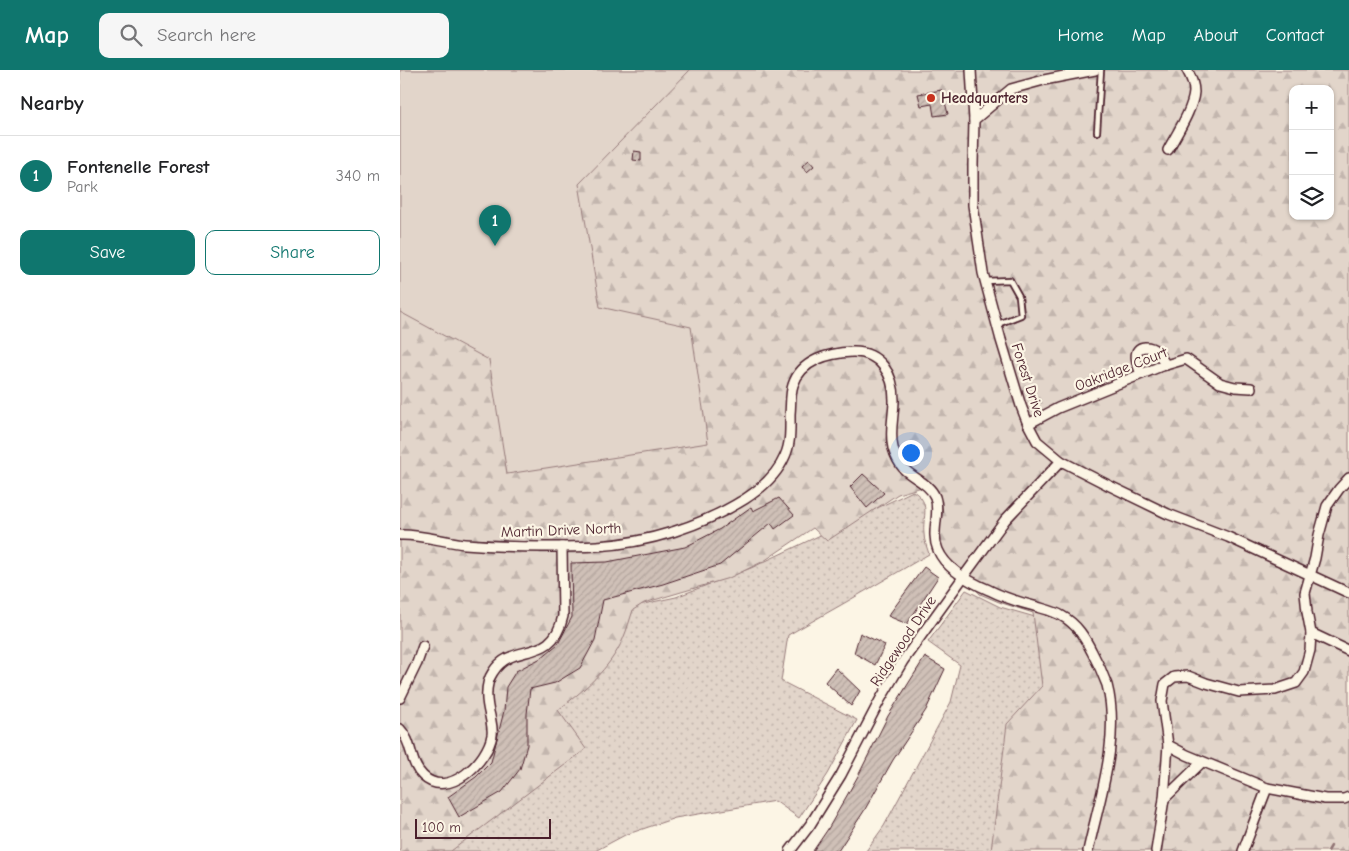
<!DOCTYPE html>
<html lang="en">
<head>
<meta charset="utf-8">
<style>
	body { margin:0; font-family:"Comic Neue",sans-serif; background:#f6f6f6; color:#202124 }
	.controls { position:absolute; right:15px; top:15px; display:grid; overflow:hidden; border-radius:10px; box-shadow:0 1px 4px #0004 }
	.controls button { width:45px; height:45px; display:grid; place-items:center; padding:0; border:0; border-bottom:1px solid #e0e0e0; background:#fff; color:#202124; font:25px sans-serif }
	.scale { position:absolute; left:15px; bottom:12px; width:136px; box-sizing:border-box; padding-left:5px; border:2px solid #4a1f2b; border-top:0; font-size:14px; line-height:18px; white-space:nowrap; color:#4a1f2b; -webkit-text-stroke:4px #fcf5e5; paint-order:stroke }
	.you { position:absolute; left:510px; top:382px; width:18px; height:18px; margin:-12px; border:4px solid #fff; border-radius:50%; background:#1a73e8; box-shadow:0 0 0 8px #1a73e833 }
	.badge { display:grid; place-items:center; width:32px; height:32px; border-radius:50%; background:#0f766e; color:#fff; font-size:16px; font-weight:700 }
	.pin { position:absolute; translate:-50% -41px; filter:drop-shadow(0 1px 2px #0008) }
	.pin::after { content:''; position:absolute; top:26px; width:18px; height:15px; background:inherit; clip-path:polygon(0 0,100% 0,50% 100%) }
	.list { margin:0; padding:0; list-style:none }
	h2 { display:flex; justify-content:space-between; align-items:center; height:65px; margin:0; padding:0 20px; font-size:21px }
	h2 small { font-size:16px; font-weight:400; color:#757577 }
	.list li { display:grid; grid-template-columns:32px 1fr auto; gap:15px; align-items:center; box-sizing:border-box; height:80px; padding:0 20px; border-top:1px solid #e0e0e0 }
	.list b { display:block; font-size:19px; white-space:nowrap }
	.list p { margin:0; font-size:16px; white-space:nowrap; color:#757577 }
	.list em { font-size:16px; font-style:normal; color:#757577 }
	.actions { display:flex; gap:10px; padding:15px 20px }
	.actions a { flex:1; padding:11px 0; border:1px solid #0f766e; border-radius:10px; text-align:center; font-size:18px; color:#0f766e }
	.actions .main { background:#0f766e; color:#fff }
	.icon { flex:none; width:28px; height:28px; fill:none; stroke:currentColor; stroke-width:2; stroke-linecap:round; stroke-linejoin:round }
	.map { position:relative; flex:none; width:949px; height:781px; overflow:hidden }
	header { display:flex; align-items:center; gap:30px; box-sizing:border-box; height:70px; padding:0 25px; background:#0f766e; color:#fff }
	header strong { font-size:24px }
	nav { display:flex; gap:28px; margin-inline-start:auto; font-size:18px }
	.search { width:350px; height:45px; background:#f6f6f6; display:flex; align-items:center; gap:12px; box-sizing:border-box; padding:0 18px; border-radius:10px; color:#757577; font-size:19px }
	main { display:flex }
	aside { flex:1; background:#fff }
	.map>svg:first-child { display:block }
	.grass { fill:url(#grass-dots); stroke:#967a7a }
	.forest { fill:url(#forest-firs); stroke:#967a7a; fill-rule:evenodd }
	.park { fill:#e2d5ca; stroke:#967a7a }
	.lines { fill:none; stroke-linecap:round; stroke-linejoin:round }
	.stream { stroke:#917474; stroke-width:2.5 }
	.building { fill:url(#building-hatch); stroke:#4a1f2b }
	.service-casing { stroke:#4a1f2b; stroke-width:8 }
	.minor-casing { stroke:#4a1f2b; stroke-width:12 }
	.service { stroke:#fcf5e5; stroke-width:4.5 }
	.minor { stroke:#fcf5e5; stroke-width:9 }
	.poi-dot { fill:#c8321e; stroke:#fcf5e5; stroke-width:2 }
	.labels { text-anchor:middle; stroke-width:4.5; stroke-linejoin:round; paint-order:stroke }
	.poi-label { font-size:15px; font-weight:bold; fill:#4a1f2b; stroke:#fcf5e5; text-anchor:start }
	.street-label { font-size:15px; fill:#4a1f2b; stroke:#fcf5e5 }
</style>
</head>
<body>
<header>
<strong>Map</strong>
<div class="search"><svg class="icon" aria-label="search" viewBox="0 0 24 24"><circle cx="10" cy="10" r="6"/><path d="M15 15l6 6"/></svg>Search here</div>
<nav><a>Home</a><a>Map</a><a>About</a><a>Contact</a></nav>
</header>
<main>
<aside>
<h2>Nearby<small></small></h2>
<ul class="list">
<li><span class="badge">1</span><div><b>Fontenelle Forest</b><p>Park</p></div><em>340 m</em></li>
</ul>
<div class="actions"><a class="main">Save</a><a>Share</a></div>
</aside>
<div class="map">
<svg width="949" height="781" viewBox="0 0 949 781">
	<defs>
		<pattern id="grass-dots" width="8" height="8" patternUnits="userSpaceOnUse" patternTransform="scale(1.25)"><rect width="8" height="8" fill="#e2d5ca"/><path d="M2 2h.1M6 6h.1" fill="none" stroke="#c3b6ae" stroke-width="1.8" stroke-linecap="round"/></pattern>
		<pattern id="forest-firs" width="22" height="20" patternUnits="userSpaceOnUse" patternTransform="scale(1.25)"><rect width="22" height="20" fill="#e2d5ca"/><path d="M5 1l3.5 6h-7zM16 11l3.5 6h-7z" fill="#c3b6ae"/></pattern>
		<pattern id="building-hatch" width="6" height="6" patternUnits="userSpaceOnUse" patternTransform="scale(1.25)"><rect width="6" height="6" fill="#cfc0b7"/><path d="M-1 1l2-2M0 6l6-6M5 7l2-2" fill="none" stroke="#b3a59e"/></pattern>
	</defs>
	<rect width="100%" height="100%" fill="#fcf5e5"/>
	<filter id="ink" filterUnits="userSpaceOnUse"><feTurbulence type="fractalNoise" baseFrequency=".02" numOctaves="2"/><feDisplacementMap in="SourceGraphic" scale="10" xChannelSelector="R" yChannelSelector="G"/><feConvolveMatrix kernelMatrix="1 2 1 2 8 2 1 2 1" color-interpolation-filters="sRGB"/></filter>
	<g filter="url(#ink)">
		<g class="grass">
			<path d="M513 421C532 433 522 446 524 464 524 471 527 477 529 484L441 535 388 565 381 611 457 650 428 704 399 748 375 731 275 748 225 765 195 781H21L138 676 211 541 276 527 351 498Z"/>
			<polygon points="566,520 600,537 635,547 649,646 599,781 466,781 484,756 551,632 560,595 528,572"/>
		</g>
		<path class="forest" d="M0 0H949V781H591L607 654 642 616 633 543 599 532 580 524 573 516 534 482 531 472 530 462 533 440 532 431 529 424 522 417 498 424 427 471 413 458 364 491 329 508 244 533 233 540C230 549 227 560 223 569 210 599 183 621 158 640L186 679 51 781H0ZM893 19H930V146H893Z"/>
		<polygon class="park" points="0,0 290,0 179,114 200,237 291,257 308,373 107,404 89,290 0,242"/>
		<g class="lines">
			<polyline class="stream" points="928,781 931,776"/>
		</g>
		<g class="building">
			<polygon points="542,20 548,44 534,46 532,34 521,36 518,24"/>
			<polygon points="234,81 241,82 241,91 233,90"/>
			<polygon points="409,90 414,96 407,102 402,96"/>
			<polygon points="463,404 484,423 467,438 450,417"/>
			<polygon points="379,428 394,445 375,459 371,453 320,495 263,514 203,530 195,570 180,598 155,613 130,619 127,644 127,675 120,699 102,722 59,747 48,727 76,707 91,692 104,641 106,617 116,601 141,588 158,574 172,547 171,493 207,492 285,477 320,459 351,437 353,441"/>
			<polygon points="524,497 538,507 507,554 488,546"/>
			<polygon points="460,563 485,575 475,595 454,583"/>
			<polygon points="525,587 545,599 526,640 493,690 464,741 438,781 413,781 428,759 458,706 488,646"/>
			<polygon points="436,598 460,621 451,636 425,612"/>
		</g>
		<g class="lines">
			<g class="service-casing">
				<g id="service">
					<polyline points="697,62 701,0"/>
					<polyline points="585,211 610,210 619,226 621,245 598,254"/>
				</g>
			</g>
			<g class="minor-casing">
				<g id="minor">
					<polyline points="571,0 574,50 573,94 573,135 583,203 601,270 621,336 628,354 637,371 661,391 710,416 768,444 828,467 949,523"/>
					<polyline points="574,50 611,19 644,10 695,0"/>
					<path d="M768 80C776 65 793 39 794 22 794 15 791 7 787 0"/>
					<path d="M741 304C738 296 730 278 745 277 749 277 753 278 756 281 760 285 763 291 766 295"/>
					<polyline points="628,354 658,338 759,297 786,289 820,313 835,317 851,318"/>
					<polyline points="949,408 939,419 927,436 919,465 915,488 905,523 907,542 911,563 949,581"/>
					<path d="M0 465C20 464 44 472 65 474 91 476 117 477 143 477 161 477 179 477 197 476 248 473 302 456 345 429 362 418 377 405 385 386 391 373 390 358 390 344 391 335 390 324 393 315 401 290 429 283 452 282 480 281 494 305 494 330 494 346 489 362 493 378 495 385 499 393 504 399 513 408 530 414 535 427 541 444 530 461 538 480 546 499 570 512 589 520 603 527 618 532 634 536 643 539 654 541 662 546 677 554 685 568 692 582 698 593 703 604 707 615 721 668 699 730 688 781"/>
					<polyline points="0,628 17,593 23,576"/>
					<path d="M0 659C13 672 9 693 23 706 48 730 88 691 92 665 93 658 91 652 90 646 86 631 84 615 93 602 113 570 152 596 163 546L162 477"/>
					<polyline points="768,675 787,685 867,718 925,729 944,729 949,727"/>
					<polyline points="764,729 802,692"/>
					<polyline points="390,781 410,755 441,705 480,630 503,591 564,506 605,450 661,391"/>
					<polyline points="756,781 764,729 768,675 762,631 765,614 774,607 788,606 806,613 839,622 875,620 896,613 904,602 910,580 911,563"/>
					<polyline points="843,781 867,718"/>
				</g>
			</g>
			<use href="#service" class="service"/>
			<use href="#minor" class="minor"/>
		</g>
	</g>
	<circle class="poi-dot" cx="531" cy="28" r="5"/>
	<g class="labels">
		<g class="poi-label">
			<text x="541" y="33">Headquarters</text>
		</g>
		<g class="street-label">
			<text transform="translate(721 299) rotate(-21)" y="5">Oakridge Court</text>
			<text transform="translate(628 310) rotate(72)" y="5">Forest Drive</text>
			<text transform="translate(161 460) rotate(-2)" y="5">Martin Drive North</text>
			<text transform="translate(503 571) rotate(-56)" y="5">Ridgewood Drive</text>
		</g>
	</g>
</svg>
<div class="controls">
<button>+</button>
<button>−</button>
<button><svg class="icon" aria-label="layers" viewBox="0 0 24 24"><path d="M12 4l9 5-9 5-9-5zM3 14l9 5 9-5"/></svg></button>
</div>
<div class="scale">100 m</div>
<div class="you"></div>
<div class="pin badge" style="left:95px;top:176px">1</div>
</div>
</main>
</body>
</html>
